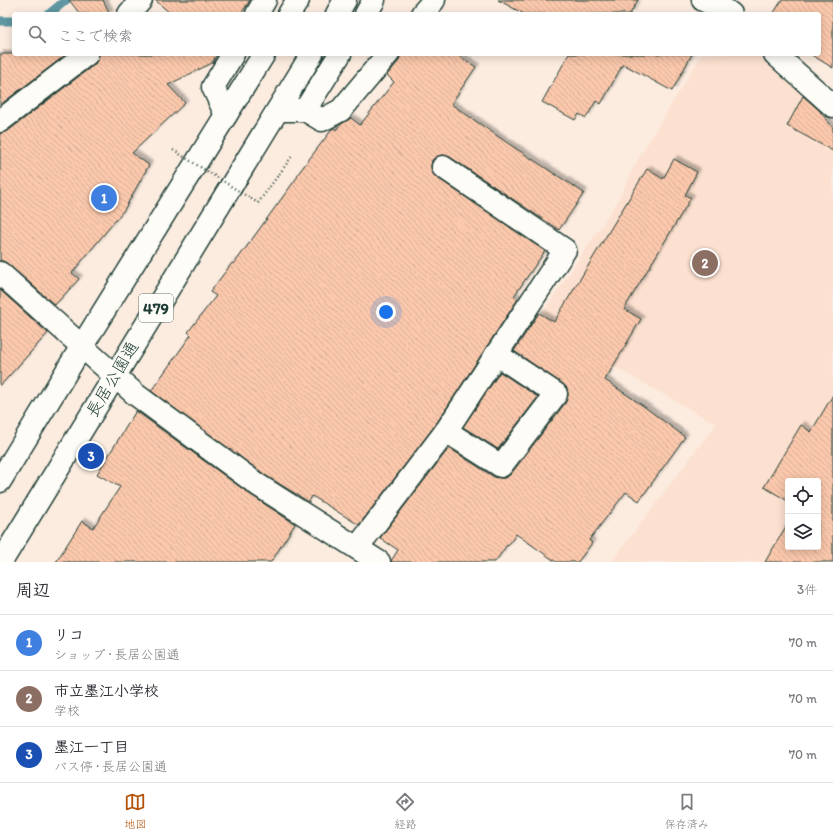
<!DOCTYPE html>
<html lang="ja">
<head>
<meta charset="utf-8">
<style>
	body { margin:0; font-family:Itim,"Klee One",sans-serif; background:#f7f7f7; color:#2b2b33 }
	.controls { position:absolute; right:12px; bottom:12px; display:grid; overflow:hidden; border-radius:4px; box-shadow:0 2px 10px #0003 }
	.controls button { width:36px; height:36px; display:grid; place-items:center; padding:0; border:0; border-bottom:1px solid #e1e1e2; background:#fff; color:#2b2b33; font:20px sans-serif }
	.you { position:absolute; left:386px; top:312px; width:14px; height:14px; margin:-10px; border:3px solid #fff; border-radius:50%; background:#1a73e8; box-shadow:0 0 0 6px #1a73e833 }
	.badge { display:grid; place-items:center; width:26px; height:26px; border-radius:50%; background:#b45309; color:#fff; font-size:13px; font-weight:700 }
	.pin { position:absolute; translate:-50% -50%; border:2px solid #fff; box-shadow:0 1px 4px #0006 }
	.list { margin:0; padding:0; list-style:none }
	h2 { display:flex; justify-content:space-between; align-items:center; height:52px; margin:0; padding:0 16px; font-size:17px }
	h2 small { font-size:13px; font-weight:400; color:#7c7c81 }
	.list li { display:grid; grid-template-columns:26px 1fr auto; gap:12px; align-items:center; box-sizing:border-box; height:56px; padding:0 16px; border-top:1px solid #e1e1e2 }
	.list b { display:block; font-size:15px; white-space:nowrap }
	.list p { margin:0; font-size:13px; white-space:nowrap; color:#7c7c81 }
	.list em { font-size:13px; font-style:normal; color:#7c7c81 }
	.icon { flex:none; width:22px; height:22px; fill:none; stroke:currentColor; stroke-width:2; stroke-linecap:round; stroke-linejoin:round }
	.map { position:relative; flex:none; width:833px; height:562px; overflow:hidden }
	.search { position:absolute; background:#fff; box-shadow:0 2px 10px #0003; left:12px; right:12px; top:12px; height:44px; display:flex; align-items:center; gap:10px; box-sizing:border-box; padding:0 14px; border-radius:4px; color:#7c7c81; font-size:15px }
	.sheet { height:220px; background:#fff }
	nav { display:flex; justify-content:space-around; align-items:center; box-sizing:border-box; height:56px; border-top:1px solid #e1e1e2; background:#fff; font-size:11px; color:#7c7c81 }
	nav a { display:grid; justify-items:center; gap:2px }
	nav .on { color:#b45309 }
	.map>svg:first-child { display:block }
	.built { fill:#fce1d0; fill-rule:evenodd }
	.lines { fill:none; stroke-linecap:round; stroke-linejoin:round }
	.stream { stroke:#5f97a2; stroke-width:9 }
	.building { fill:url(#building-back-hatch); stroke:#1f3d34; filter:url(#shadow) }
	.minor-casing { stroke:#1f3d34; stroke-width:25 }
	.trunk-casing { stroke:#1f3d34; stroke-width:25 }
	.path { stroke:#1f3d34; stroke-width:2.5; stroke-dasharray:1 3; stroke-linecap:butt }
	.minor { stroke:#fdfcf7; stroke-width:22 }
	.trunk { stroke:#fdfcf7; stroke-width:22 }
	.path-bridge { stroke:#1f3d34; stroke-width:2.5; stroke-dasharray:1 3; stroke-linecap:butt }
	.labels { text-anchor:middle; stroke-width:3.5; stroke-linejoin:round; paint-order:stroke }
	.shield { fill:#fdfcf7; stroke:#62766e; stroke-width:1 }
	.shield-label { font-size:16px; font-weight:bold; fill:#1f3d34 }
	.street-label { font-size:17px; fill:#1f3d34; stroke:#fdfcf7 }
</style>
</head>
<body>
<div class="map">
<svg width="833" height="562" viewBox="0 0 833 562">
	<defs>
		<pattern id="building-back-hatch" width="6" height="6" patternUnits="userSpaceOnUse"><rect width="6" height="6" fill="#fbc8ac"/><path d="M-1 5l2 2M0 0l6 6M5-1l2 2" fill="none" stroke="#d7ad95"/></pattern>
		<filter id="shadow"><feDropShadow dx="3.5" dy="-3.5" stdDeviation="1" flood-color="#0004"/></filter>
	</defs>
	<rect width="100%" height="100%" fill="#fcece0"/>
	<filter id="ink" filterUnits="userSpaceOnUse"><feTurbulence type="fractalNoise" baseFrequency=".025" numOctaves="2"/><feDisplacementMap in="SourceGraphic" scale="8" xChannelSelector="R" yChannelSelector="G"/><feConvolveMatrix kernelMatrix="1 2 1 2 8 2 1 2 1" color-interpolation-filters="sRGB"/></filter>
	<g filter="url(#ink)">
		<path class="built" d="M702 54H767L794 77 833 128V562H611L716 424 536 323 617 202 638 159ZM788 481H818V547H788Z"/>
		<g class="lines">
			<g class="stream">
				<polyline points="49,14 66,0"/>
				<polyline points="0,21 14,21"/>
			</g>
		</g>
		<g class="building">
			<polygon points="69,0 103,0 110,14 80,14"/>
			<polygon points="155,0 250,0 241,14 171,14"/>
			<polygon points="498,0 638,0 630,14 524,14"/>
			<polygon points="782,0 833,0 833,68 810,54 819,54 819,14 773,14"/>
			<polygon points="0,54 67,54 0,105"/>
			<polygon points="99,54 217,54 212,63 168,85 185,103 132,153 149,165 124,210 72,273 79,279 55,305 8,264 3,261 0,261 0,133 8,131 95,64 98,59"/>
			<polygon points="400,54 456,54 476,67 451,104 509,144 584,193 559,230 450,157 444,155 438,156 432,160 431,166 432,172 436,177 545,251 514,296 518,299 436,424 359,525 312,496 309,502 265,475 151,391 191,335 188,332 216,296 210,292 232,263 234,264 298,176 297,175 320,145 333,128 334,128 336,130 340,125 351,118 360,125 394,82 387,75 398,62 400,57"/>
			<polygon points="569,54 692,54 672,91 623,64 601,104 596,101 586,118 579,114 575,120 542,102"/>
			<polygon points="803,96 819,110 833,128 833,151 787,126"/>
			<polygon points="674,159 697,172 685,195 691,198 624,309 641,319 605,380 642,405 685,437 639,501 626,492 589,540 592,543 578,562 556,562 516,534 508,546 507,545 495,562 391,562 391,561 398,550 380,538 449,448 494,477 500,478 506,478 511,474 566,402 568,395 567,388 563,384 514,351 539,313 554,322 647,169 663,179"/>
			<polygon points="0,290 48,333 0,386"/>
			<polygon points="500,372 538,397 498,449 463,427"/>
			<polygon points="833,395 833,562 765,562 788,523 788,547 818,547 818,481 788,481 788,501 764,487 801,425 811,432"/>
			<polygon points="136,411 251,495 295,524 271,562 56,562 82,521 93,528 120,487 97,474"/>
		</g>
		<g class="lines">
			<g class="minor-casing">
				<g id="minor">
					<polyline points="703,0 727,11 731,14"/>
					<polyline points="129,14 141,0"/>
					<polyline points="257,14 265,0"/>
					<polyline points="366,14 374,0"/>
					<polyline points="422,14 434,0"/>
					<polyline points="775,54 833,106"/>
					<polyline points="278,110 305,110 322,120 341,110 388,54"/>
					<polyline points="305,110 340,54"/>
					<polyline points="226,115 213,87 233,54"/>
					<polyline points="0,121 87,54"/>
					<polyline points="0,273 135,394 258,485 379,562"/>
					<polyline points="446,431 501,466 556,394 496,354"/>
					<polyline points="357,548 446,431 565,250 443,167"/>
				</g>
			</g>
			<g class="trunk-casing">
				<g id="trunk">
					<polyline points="289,14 298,0"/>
					<polyline points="337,14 345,0"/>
					<polyline points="0,481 82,346 264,54"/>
					<polyline points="1,562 312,54"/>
				</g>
			</g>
			<polyline class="path" points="258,203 293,155"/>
			<use href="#minor" class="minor"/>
			<use href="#trunk" class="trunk"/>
			<polyline class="path-bridge" points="173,150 258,203"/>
		</g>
	</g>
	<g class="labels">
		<rect class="shield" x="139" y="294" width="34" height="28" rx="3"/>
		<g class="shield-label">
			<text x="156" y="314">479</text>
		</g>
		<g class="street-label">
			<text transform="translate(112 379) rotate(-59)" y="6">長居公園通</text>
		</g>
	</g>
</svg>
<div class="controls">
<button><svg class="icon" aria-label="locate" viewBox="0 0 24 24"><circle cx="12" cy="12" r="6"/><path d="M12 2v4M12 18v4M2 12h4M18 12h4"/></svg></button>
<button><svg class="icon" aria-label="layers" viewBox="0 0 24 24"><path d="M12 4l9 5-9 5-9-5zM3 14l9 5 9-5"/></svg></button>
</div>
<div class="you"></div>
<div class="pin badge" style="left:104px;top:198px;background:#3f7fe0">1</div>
<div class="pin badge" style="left:705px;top:263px;background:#8d6e63">2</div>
<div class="pin badge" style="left:91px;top:456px;background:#1a4fb4">3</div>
<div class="search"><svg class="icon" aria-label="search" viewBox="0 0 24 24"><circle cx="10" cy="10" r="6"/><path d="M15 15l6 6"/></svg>ここで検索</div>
</div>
<section class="sheet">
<h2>周辺<small>3件</small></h2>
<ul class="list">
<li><span class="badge" style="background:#3f7fe0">1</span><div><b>リコ</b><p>ショップ · 長居公園通</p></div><em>70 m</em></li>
<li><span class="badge" style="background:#8d6e63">2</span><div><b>市立墨江小学校</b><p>学校</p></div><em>70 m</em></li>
<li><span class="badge" style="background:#1a4fb4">3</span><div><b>墨江一丁目</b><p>バス停 · 長居公園通</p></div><em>70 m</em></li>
</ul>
</section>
<nav>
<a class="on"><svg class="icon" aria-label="map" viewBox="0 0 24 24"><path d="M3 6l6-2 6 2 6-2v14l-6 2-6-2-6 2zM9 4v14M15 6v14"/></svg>地図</a>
<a><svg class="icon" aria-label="directions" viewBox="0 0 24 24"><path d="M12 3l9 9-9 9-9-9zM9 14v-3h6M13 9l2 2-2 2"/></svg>経路</a>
<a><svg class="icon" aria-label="saved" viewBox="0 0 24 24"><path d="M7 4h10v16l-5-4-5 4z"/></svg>保存済み</a>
</nav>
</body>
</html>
